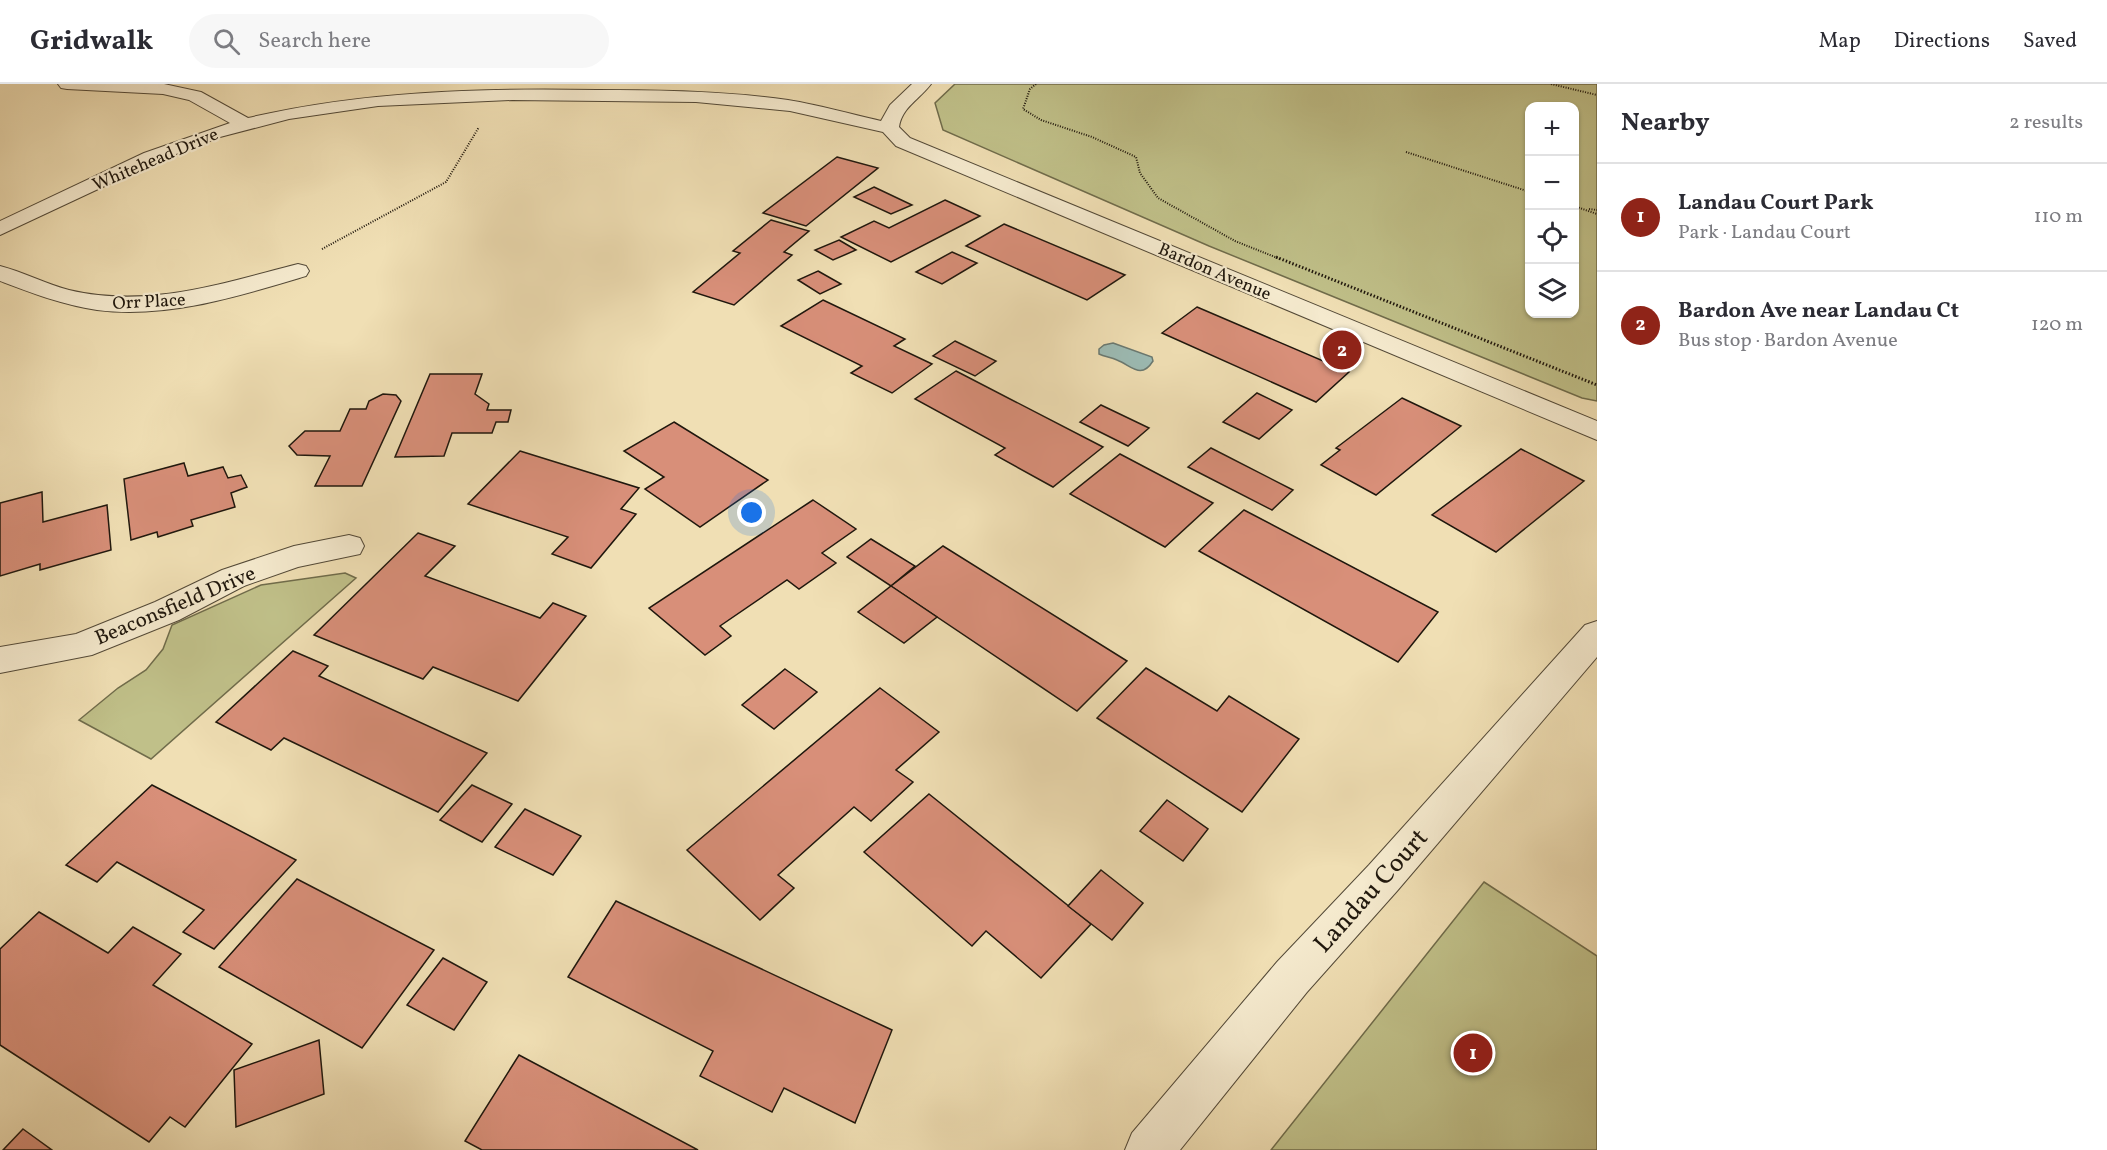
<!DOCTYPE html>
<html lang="en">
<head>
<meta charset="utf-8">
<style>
	body { margin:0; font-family:Vollkorn,serif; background:#f7f7f7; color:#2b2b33 }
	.controls { position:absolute; right:18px; top:18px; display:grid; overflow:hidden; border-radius:12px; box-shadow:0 2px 4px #0004 }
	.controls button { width:54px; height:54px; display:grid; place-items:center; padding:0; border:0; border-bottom:2px solid #e1e1e2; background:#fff; color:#2b2b33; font:30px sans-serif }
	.you { position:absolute; left:752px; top:429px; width:21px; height:21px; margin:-15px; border:4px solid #fff; border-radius:50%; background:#1a73e8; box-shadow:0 0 0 9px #1a73e833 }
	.badge { display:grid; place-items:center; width:39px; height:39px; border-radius:50%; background:#8f2418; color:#fff; font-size:20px; font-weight:700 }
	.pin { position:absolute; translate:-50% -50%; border:3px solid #fff; box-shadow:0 2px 6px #0006 }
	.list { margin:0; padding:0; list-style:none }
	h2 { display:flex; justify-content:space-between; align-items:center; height:78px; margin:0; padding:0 24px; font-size:26px }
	h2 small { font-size:20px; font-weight:400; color:#7c7c81 }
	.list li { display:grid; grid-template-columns:39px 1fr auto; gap:18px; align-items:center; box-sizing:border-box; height:108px; padding:0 24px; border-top:2px solid #e1e1e2 }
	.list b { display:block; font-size:22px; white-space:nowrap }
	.list p { margin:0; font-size:20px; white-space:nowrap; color:#7c7c81 }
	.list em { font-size:20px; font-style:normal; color:#7c7c81 }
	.icon { flex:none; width:33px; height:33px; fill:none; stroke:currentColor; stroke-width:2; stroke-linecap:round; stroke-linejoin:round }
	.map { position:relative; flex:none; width:1597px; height:1066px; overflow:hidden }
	header { display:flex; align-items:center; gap:36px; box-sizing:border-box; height:84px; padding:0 30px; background:#fff; border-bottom:2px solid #e1e1e2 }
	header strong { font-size:28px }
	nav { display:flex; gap:33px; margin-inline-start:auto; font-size:21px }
	.search { width:420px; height:54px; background:#f7f7f7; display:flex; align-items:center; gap:15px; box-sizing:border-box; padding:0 21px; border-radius:33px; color:#7c7c81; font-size:22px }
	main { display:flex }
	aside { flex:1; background:#fff }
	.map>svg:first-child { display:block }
	.green { fill:#c0c089; stroke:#706c4b; stroke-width:1.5; fill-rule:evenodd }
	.water { fill:#9cbbb4; stroke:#6a7971; stroke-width:1.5 }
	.building { fill:#d88f79; stroke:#1f170d; stroke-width:1.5 }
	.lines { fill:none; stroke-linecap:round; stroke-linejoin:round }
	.minor-casing { stroke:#534937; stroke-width:2 }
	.path-far1 { stroke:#1f170d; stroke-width:2; stroke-dasharray:1 1.5; stroke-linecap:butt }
	.path { stroke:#1f170d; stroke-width:3; stroke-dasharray:1.5 2; stroke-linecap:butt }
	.minor { fill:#f5eace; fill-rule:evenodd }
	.labels { text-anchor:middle; stroke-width:4.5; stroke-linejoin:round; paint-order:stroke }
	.far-street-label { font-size:18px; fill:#1f170d; stroke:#f5eace }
	.street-label { font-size:21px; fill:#1f170d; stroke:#f5eace }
	.near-street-label { font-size:26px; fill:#1f170d; stroke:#f5eace }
</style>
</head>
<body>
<header>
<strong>Gridwalk</strong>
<div class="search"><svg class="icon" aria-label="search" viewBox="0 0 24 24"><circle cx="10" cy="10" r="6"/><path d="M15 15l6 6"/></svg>Search here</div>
<nav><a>Map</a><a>Directions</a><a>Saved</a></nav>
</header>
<main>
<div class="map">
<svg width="1597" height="1066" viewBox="0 0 1597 1066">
	<rect width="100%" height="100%" fill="#f0dfb4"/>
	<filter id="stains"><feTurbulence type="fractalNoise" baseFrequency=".00333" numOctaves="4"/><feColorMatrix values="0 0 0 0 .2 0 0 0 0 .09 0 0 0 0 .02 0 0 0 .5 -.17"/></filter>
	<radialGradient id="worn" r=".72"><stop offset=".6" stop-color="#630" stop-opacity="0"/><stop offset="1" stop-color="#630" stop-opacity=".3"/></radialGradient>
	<g class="green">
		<path d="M955 0H1597V317L1582 314 1209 162 943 46 935 19ZM1530 22H1574V230H1530Z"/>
		<polygon points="345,489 356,494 151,675 79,636 118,604 146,586 163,565 172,541 261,501"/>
		<polygon points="1484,798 1597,872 1597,1066 1271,1066"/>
	</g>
	<path class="water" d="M1113 259 1152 273 1153 277C1141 296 1132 282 1117 276 1111 273 1105 273 1099 270V265L1104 261Z"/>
	<g class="building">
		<polygon points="837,73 878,84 806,142 763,129"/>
		<polygon points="874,103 912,121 891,130 854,113"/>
		<polygon points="945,116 980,132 891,178 841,153 874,137 889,144"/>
		<polygon points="771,136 809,147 784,168 792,171 734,221 693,208 740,169 733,167"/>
		<polygon points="1004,140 1125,191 1087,216 966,162"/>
		<polygon points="839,156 856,166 833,176 815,166"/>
		<polygon points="952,168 977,179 942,200 916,188"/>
		<polygon points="818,187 841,200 820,210 798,196"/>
		<polygon points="823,216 905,255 894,262 932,280 892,309 851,289 862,282 781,242"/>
		<polygon points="1197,223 1349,288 1316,318 1162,249"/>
		<polygon points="955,257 996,277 975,292 933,272"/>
		<polygon points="956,287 1103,363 1053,403 995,371 1005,364 915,315"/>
		<polygon points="430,290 482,290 475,310 489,320 487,326 511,326 508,338 496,338 492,349 452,349 444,372 395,373"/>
		<polygon points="1257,309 1292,326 1259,355 1223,338"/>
		<polygon points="383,310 396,311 401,317 362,402 315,402 330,372 297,371 289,362 305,347 340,347 350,325 366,325 369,317"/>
		<polygon points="1402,314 1461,342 1376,411 1321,381 1340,366 1336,364"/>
		<polygon points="1101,321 1149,344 1128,362 1080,338"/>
		<polygon points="674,338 768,396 700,443 645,405 664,393 624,367"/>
		<polygon points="1211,364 1293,406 1272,426 1188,383"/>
		<polygon points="1521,365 1584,397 1496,468 1432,431"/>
		<polygon points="520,367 639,404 621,425 636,430 591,484 552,470 568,453 468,420"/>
		<polygon points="1120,370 1213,419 1165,463 1070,410"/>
		<polygon points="184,379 188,392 223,383 228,394 241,391 247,403 231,409 235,423 191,436 193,442 158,453 157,448 131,456 124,395"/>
		<polygon points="42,408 43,438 107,421 111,466 40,486 40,480 0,492 0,419"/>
		<polygon points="813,416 856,445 822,469 836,479 799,505 787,496 720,542 731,552 705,571 649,524"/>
		<polygon points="1244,426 1438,528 1398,578 1199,467"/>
		<polygon points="418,449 455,462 425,492 540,534 553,519 586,532 518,617 433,583 423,595 314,551"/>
		<polygon points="871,455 915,482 891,502 847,473"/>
		<polygon points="943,462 1127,577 1077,627 891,502"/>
		<polygon points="891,502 937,533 904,559 858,528"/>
		<polygon points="293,567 328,582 319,592 487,669 438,728 284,654 271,666 216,638"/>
		<polygon points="1146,584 1217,627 1229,612 1299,655 1242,728 1097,634"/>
		<polygon points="785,585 817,608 774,645 742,621"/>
		<polygon points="880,604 939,648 896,686 913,698 871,737 854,723 778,791 794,804 760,836 687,766"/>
		<polygon points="152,701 296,776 214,865 183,848 204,826 117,778 97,798 66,781"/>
		<polygon points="472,701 512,720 482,758 440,736"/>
		<polygon points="929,710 1091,840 1041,894 986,847 972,862 864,768"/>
		<polygon points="1167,716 1208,745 1183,777 1140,747"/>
		<polygon points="525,725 581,752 553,791 495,763"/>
		<polygon points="1101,786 1143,819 1112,856 1068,822"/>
		<polygon points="297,795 434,866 362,964 219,883"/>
		<polygon points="616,817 892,946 855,1039 784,1004 772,1028 700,992 713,967 568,893"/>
		<polygon points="39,828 108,869 133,843 181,870 153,901 252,960 185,1043 170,1033 149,1058 0,961 0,865"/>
		<polygon points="443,874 487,898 454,946 407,921"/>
		<polygon points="319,956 324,1010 236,1043 234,986"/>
		<polygon points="519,971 698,1066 482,1066 465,1057"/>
		<polygon points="23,1045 52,1066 3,1066"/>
	</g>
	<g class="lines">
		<g class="minor-casing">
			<g id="minor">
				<path d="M58 0H164L201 8 248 34C363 7 479 4 597 6 661 6 725 7 788 16 819 21 850 30 881 37L890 21 912 0H931C920 15 902 23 899 43L910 54 1597 337V356L896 62 883 48 790 27 696 18 512 16 378 22 289 35 220 53 158 77 0 151V137L144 69 230 39 189 16 163 10 67 5 61 4Z"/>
				<path d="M298 180 306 182 309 187 306 192C239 212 168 235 97 226 63 221 32 209 0 197V182C24 188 45 200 69 206 149 225 222 199 298 180Z"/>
				<polygon points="349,451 360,454 364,462 360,470 298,483 244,502 179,536 92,571 0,589 0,563 76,550 155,518 222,486 294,462"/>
				<polygon points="1597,537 1597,573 1397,807 1307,908 1180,1066 1125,1066 1132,1049 1277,878 1369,781 1585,541"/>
			</g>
		</g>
		<g class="path-far1">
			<polyline points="1036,0 1030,5 1023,25 1041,36 1092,53 1136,73 1140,89 1158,114 1235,157 1280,175"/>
			<polyline points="1551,0 1597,11"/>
			<polyline points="1406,68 1530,108"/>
			<polyline points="1574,122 1597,130"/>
			<polyline points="1589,125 1597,126"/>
			<polyline points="322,165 446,98 479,43"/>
		</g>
		<polyline class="path" points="1276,173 1597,301"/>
		<use href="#minor" class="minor"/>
	</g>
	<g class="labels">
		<g class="far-street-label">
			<text transform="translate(155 75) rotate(-23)" y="6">Whitehead Drive</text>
			<text transform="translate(1215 187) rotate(23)" y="6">Bardon Avenue</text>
			<text transform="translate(149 217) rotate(-3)" y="6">Orr Place</text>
		</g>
		<g class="street-label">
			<text transform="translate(175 521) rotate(-23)" y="7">Beaconsfield Drive</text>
		</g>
		<g class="near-street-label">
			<text transform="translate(1370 806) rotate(-48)" y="9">Landau Court</text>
		</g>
	</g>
	<rect width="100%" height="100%" filter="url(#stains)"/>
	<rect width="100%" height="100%" fill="url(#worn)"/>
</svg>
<div class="controls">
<button>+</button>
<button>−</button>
<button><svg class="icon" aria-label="locate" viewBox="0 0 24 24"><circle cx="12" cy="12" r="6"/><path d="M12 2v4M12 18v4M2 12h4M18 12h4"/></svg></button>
<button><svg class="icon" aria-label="layers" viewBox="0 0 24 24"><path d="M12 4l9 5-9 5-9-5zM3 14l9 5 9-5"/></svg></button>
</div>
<div class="you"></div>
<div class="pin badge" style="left:1473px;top:969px">1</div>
<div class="pin badge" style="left:1342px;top:266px">2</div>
</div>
<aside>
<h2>Nearby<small>2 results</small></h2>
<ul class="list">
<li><span class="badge">1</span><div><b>Landau Court Park</b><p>Park · Landau Court</p></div><em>110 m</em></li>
<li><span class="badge">2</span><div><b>Bardon Ave near Landau Ct</b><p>Bus stop · Bardon Avenue</p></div><em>120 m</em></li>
</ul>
</aside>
</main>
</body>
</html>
